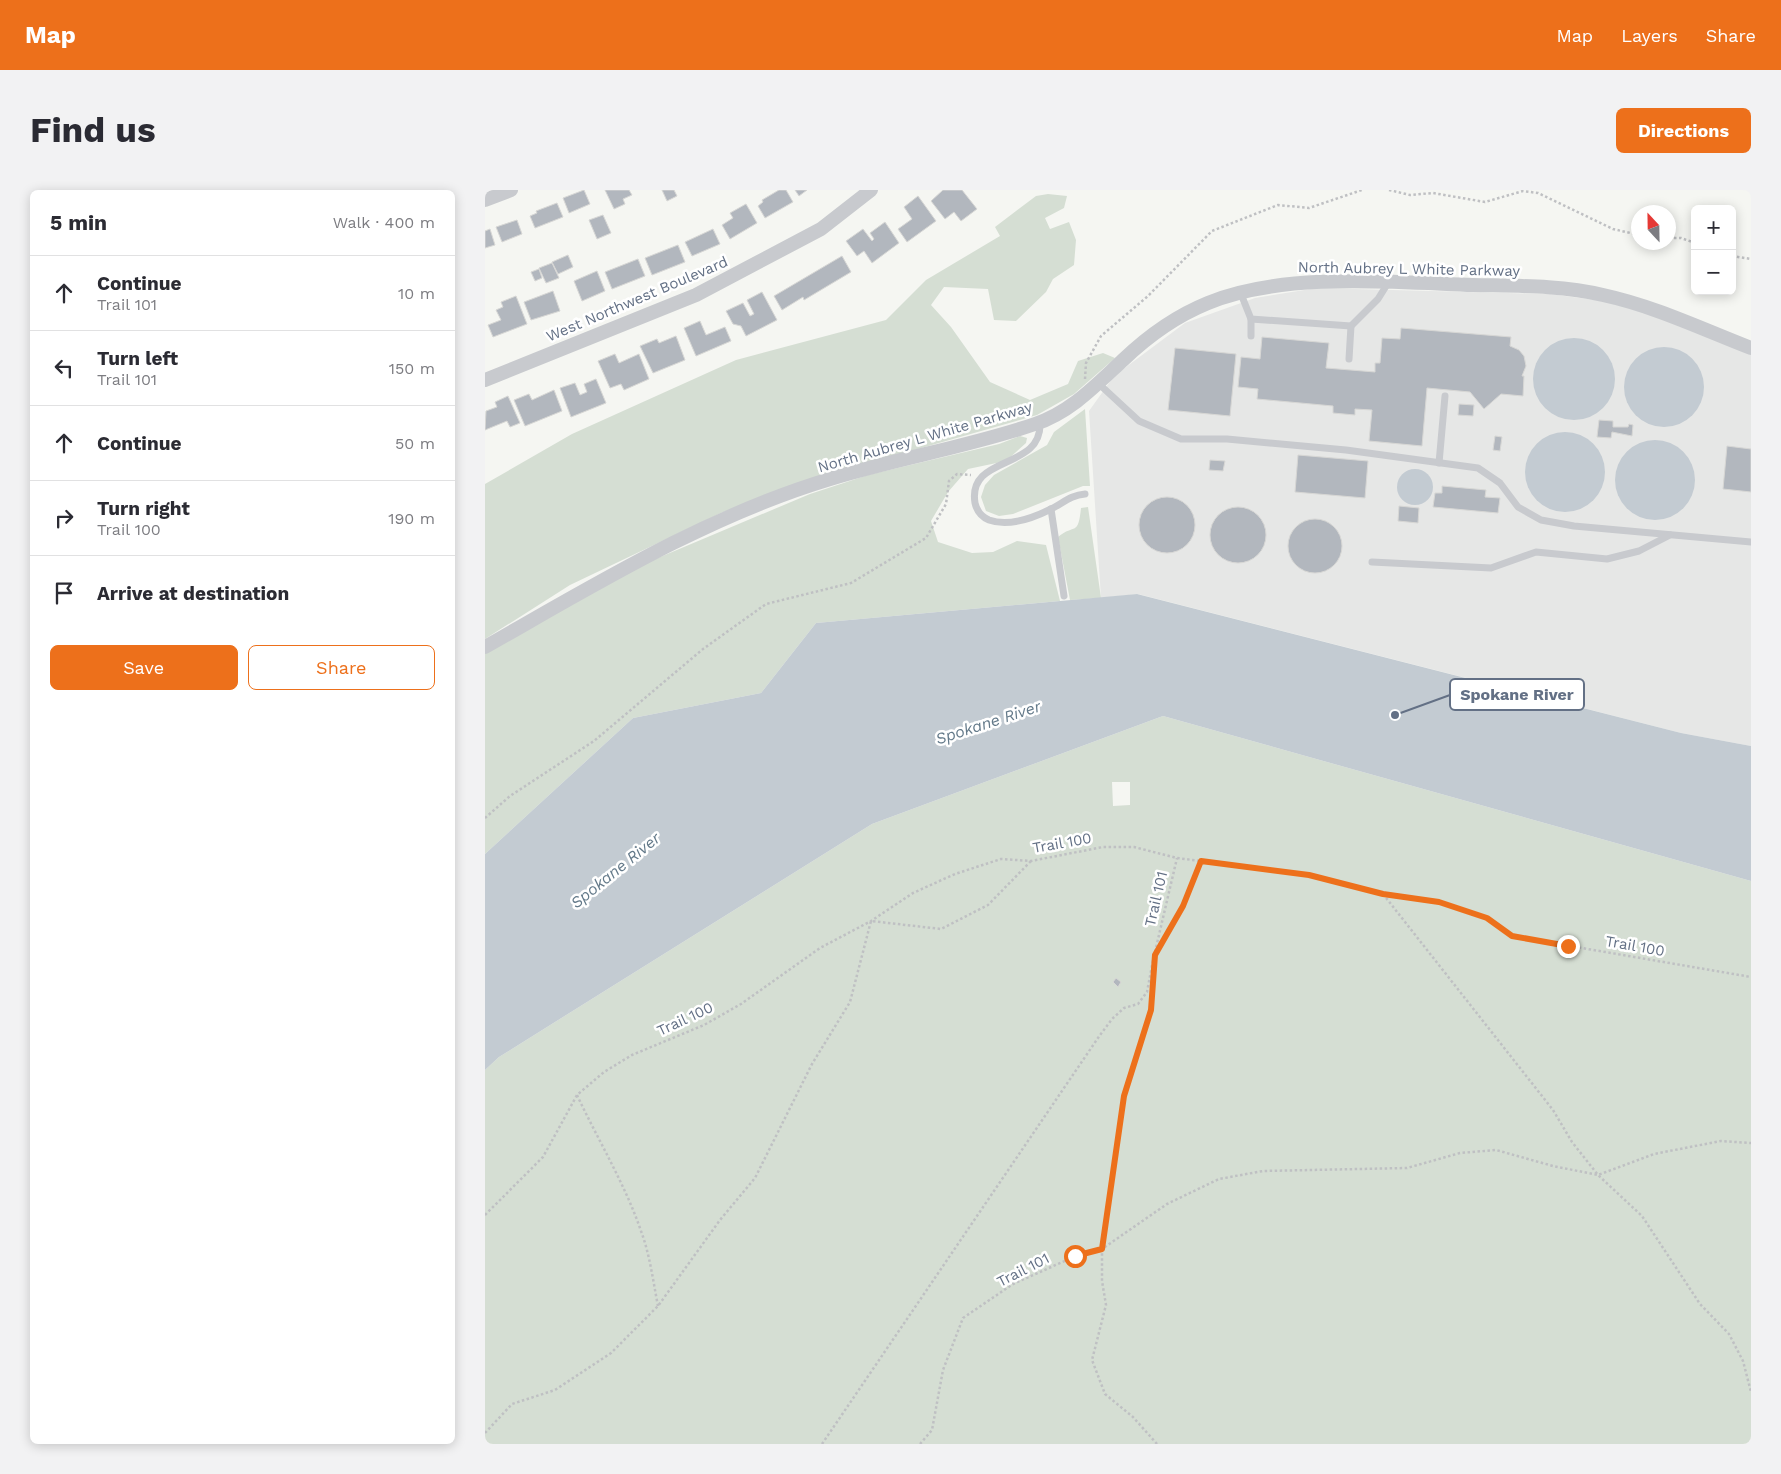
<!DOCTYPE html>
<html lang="en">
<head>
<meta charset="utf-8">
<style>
	body { margin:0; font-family:"Work Sans",sans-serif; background:#f2f2f3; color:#2b2b33 }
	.controls { position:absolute; right:15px; top:15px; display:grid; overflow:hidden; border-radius:8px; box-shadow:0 2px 12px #0003 }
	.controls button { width:45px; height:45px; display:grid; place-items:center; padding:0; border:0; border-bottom:1px solid #e1e1e2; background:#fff; color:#2b2b33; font:25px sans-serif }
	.compass { position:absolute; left:1146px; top:15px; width:45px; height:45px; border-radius:50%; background:#fff; box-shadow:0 2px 12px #0003; rotate:338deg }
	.stop { position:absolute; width:15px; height:15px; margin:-11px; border:4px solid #ed701b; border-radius:50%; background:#fff }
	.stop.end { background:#ed701b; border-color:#fff; box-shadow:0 1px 5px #0008 }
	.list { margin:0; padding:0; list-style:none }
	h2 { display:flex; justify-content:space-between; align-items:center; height:65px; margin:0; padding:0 20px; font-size:21px }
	h2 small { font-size:16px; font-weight:400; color:#7c7c81 }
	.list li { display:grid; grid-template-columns:32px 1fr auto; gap:15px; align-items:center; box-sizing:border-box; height:75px; padding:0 20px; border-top:1px solid #e1e1e2 }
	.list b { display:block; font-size:19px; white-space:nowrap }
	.list p { margin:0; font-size:16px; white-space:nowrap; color:#7c7c81 }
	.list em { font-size:16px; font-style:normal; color:#7c7c81 }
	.actions { display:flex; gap:10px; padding:15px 20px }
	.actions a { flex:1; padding:11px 0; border:1px solid #ed701b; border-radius:8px; text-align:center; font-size:18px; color:#ed701b }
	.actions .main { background:#ed701b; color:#fff }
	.icon { flex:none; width:28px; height:28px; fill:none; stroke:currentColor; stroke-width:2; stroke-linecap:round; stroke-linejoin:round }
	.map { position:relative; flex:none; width:1266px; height:1254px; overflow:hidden; border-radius:8px }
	header { display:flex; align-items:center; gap:30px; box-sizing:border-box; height:70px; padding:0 25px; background:#ed701b; color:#fff }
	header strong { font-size:24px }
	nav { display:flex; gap:28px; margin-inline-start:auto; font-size:18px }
	.intro { display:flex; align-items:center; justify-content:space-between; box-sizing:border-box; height:120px; padding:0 30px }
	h1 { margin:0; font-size:35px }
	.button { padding:12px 22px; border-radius:8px; background:#ed701b; color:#fff; font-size:18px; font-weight:700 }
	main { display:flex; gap:30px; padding:0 30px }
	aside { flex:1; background:#fff; border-radius:8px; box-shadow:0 2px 12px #0003 }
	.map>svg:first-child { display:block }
	.built { fill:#e6e7e6 }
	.green { fill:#d5ded3; fill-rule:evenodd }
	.water { fill:#c3cbd2 }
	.building { fill:#b2b7be; stroke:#d7d7d5 }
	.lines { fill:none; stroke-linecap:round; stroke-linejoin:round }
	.path { stroke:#bfc0c3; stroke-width:2.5; stroke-dasharray:2.5 2.5; stroke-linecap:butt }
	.lane { stroke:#c8cace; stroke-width:7 }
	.street { stroke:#c8cace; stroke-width:14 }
	.route { stroke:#ed701b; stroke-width:6 }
	.labels { text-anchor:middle; stroke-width:5; stroke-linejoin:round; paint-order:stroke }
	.street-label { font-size:15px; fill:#637085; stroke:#fff }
	.water-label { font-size:16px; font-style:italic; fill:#637989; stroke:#fff }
	.leader { fill:none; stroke:#637085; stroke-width:2 }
	.callout-dot { fill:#637085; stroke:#fff; stroke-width:2 }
	.callout { fill:#fff; stroke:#637085; stroke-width:2 }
	.callout-label { font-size:16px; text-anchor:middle; font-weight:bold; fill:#637085 }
</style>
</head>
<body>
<header>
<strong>Map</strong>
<nav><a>Map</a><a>Layers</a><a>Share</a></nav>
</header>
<div class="intro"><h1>Find us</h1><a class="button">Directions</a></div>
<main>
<aside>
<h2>5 min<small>Walk · 400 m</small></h2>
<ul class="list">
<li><svg class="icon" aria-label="ahead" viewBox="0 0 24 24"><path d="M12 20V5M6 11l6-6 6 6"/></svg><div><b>Continue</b><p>Trail 101</p></div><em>10 m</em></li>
<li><svg class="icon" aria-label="left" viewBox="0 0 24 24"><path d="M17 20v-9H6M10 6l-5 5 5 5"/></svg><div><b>Turn left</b><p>Trail 101</p></div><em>150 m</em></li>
<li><svg class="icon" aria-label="ahead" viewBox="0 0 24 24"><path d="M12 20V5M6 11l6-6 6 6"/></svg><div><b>Continue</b></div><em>50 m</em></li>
<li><svg class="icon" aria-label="right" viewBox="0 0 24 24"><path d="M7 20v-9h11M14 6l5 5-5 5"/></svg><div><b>Turn right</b><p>Trail 100</p></div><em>190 m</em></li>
<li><svg class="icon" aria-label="arrive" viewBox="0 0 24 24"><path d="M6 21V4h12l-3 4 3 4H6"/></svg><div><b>Arrive at destination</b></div></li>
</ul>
<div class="actions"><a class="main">Save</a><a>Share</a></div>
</aside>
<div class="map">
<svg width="1266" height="1254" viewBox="0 0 1266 1254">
	<rect width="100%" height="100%" fill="#f5f6f2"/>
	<polygon class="built" points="832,98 1065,104 1125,112 1179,129 1266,164 1266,556 1196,543 653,404 616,408 604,221 629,186 700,133 770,108"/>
	<g class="green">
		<polygon points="563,4 582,6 579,18 560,28 565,39 584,32 591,50 589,75 568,89 561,102 531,131 509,130 503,99 459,97 446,115 466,137 505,192 545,210 583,194 593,171 618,163 630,168 589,204 552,225 331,288 236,323 85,395 0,449 0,294 87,244 251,170 401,130 441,90 515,46 510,37 551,6"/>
		<polygon points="600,219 605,296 598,296 528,324 514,326 501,321 496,307 500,295 509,285 562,255 569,242"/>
		<polygon points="535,246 542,248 541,253 521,271 483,279 463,302 446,331 453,352 487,363 508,362 532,351 561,355 575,411 331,433 276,503 148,528 0,664 0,464 21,450 161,373 325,304 383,285 514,254"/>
		<path d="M603 317 616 408 585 410 573 347C590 333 593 347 596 318Z"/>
		<path d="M678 526 1266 691V1254H0V880L14 867 387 634ZM627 592H645V615L628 616Z"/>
	</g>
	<g class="water">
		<circle cx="1089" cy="189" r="41"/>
		<circle cx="1179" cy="197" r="40"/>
		<circle cx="1080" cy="282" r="40"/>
		<circle cx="1170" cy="290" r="40"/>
		<circle cx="930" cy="297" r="18"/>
		<polygon points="652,404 1196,543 1266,556 1266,691 678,526 387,634 14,867 0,880 0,664 148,528 276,503 331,433"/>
	</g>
	<g class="building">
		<polygon points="99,0 105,14 84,23 78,8"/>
		<polygon points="120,0 144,0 147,5 138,9 140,14 129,19"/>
		<polygon points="177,0 189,0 192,6 182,11"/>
		<polygon points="294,0 301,0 308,12 280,28 273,16 278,12 277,10"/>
		<polygon points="310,0 322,0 314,6"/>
		<polygon points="458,0 477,0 492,19 476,31 469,22 460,29 446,11"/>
		<polygon points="433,6 451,31 422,52 413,39 427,29 419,17"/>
		<polygon points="72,13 78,27 50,38 45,26 52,23 51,21"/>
		<polygon points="261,14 272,33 245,49 237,35 248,28 245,23"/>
		<polygon points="118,25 126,43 112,49 104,30"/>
		<polygon points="32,30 37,44 17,52 11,37"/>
		<polygon points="400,32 414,53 387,73 379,61 372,66 361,51 378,39 387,51 389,49 385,43"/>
		<polygon points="5,39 10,55 0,58 0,41"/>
		<polygon points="228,39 235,54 207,66 200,52"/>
		<polygon points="193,55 200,72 167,85 160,68"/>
		<polygon points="83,65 88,77 73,84 67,72"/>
		<polygon points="357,66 366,82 319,110 318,107 297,120 289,106"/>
		<polygon points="153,69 160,86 127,99 120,82"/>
		<polygon points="67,73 74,88 61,93 54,78"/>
		<polygon points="54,79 57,88 50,91 46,82"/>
		<polygon points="112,81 120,101 97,111 89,91"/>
		<polygon points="68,101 75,121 46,130 39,112"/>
		<polygon points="277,102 292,130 261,146 256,136 248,134 241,121 258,113 265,126 269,124 262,110"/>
		<polygon points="31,106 42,134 8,147 3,135 16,130 11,120 18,117 16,112"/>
		<polygon points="215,131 221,145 240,137 246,151 211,166 199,138"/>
		<polygon points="916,138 1026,147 1025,156 1034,160 1039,166 1041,176 1037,186 1039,186 1038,206 1016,204 999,219 985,202 942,198 937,256 884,251 887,220 870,219 870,225 848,223 848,216 772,209 773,199 753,197 756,167 775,169 777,147 844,153 841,178 890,182 890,173 895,173 897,148 915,149"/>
		<polygon points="191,146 200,170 168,183 155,156 172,149 174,153"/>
		<polygon points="690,158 751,164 745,226 683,220"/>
		<polygon points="130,164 134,173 154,164 164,189 139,200 136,194 125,198 113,171"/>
		<polygon points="111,189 121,213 86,227 75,198 90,193 95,205 102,202 99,194"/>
		<polygon points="69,200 77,221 40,236 29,210 44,204 47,210"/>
		<polygon points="23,206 35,233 25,237 22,231 0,240 1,221 12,217 10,212"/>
		<polygon points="974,214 989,215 988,226 973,225"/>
		<polygon points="1114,230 1128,231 1128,237 1143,237 1144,234 1148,235 1147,246 1127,242 1126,248 1112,247"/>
		<polygon points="1010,246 1017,247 1015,261 1008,260"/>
		<polygon points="1242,256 1266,259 1266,302 1238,299"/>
		<polygon points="813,265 883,271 880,308 810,302"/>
		<polygon points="725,270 740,271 738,281 724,280"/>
		<polygon points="957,296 1001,300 1000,307 1015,308 1013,323 948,317 950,303 957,303"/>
		<circle cx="682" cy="335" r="28"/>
		<polygon points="914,316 934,318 933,333 913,331"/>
		<circle cx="753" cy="345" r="28"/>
		<circle cx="830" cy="356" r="27"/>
		<polygon points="631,788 636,792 633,797 628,792"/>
	</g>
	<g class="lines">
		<g class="path">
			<polyline points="904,0 925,5 948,3 1000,12 1038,1 1053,3 1128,39 1154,45"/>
			<polyline points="1184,48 1196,48 1210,53"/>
			<polyline points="1247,66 1266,69"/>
			<polyline points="600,189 601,173 616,146 663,106 727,41 793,15 824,18 877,0"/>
			<polyline points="0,628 25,606 109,551 218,459 281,414 366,393 441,348 461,314 464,291 472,284 486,285"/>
			<polyline points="898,704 1068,920 1087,952 1113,985 1157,1026 1215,1114 1244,1144 1258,1171 1266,1202"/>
			<polyline points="670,762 692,668"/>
			<path d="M92 905C113 950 140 994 156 1041 165 1065 168 1091 173 1116"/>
			<polyline points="0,1025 58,967 92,905 119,882 147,865 219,835 256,814 335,758 386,731 428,703 470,684 516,669 546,671 618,657 649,657 692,668 824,685 898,704 954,712 1002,728 1027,746 1266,787"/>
			<polyline points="0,1243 27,1214 70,1200 126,1163 173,1116 235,1030 270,988 327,874 365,812 386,731 456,739 503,715 546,671"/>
			<polyline points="337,1254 615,845 627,829 639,818 653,814 662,802 669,765 698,717 716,671"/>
			<polyline points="435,1254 447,1240 458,1180 478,1128 528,1094 591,1066 617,1059 639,905 666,820 669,777"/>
			<polyline points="672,1254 648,1227 620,1204 607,1170 621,1115 617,1091 617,1059 682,1014 734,989 778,981 922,978 975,963 1011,960 1068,976 1113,985 1169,964 1236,951 1266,953"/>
		</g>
		<g class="lane">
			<polyline points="756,104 766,129 866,136 893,109 903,93"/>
			<polyline points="766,146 766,129"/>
			<polyline points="864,169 866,136"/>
			<polyline points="614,194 654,231 696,249 742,249 861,260 993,278 1015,293 1033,317 1056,330 1089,336 1266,352"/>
			<path d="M555 233C557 281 482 264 490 313 492 322 497 327 504 330 523 337 548 328 566 319 578 313 586 305 600 304"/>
			<polyline points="954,273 960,206"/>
			<polyline points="566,319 579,406"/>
			<polyline points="887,372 1006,378 1051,362 1122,369 1154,361 1185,345"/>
		</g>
		<g class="street">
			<polyline points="0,10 26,0"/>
			<polyline points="0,190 211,105 336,39 386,0"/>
			<path d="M0 457C111 394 222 326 345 289 413 268 483 257 550 234 586 222 611 195 638 170 663 146 691 126 723 113 797 82 908 92 988 95 1031 96 1076 95 1118 105 1169 116 1217 139 1266 158"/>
		</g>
	</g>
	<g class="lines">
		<polyline class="route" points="590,1066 617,1059 639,906 666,820 670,765 698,716 716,671 824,685 898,704 954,712 1002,728 1027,746 1083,756"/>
	</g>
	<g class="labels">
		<g class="street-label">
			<text transform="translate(924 79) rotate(1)" y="5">North Aubrey L White Parkway</text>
			<text transform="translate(152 109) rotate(-23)" y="5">West Northwest Boulevard</text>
			<text transform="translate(440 247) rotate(-16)" y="5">North Aubrey L White Parkway</text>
			<text transform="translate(577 653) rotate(-10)" y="5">Trail 100</text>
			<text transform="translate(671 709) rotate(-77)" y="5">Trail 101</text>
			<text transform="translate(1150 756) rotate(10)" y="5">Trail 100</text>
			<text transform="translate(200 829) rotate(-25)" y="5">Trail 100</text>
			<text transform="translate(538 1080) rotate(-27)" y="5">Trail 101</text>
		</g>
		<g class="water-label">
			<text transform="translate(503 532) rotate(-18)" y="6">Spokane River</text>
			<text transform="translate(130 680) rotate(-39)" y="6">Spokane River</text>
		</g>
	</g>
	<path class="leader" d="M910 525L965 505"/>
	<circle class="callout-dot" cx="910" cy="525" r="5"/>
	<rect class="callout" x="965" y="489" width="134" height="31" rx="5"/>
	<g class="callout-label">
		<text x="1032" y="510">Spokane River</text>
	</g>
</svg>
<div class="controls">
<button>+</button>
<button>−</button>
</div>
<svg class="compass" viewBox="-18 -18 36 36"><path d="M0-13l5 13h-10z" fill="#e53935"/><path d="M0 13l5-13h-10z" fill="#7c7c81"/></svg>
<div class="stop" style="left:590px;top:1066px"></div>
<div class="stop end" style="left:1083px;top:756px"></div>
</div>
</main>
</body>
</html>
